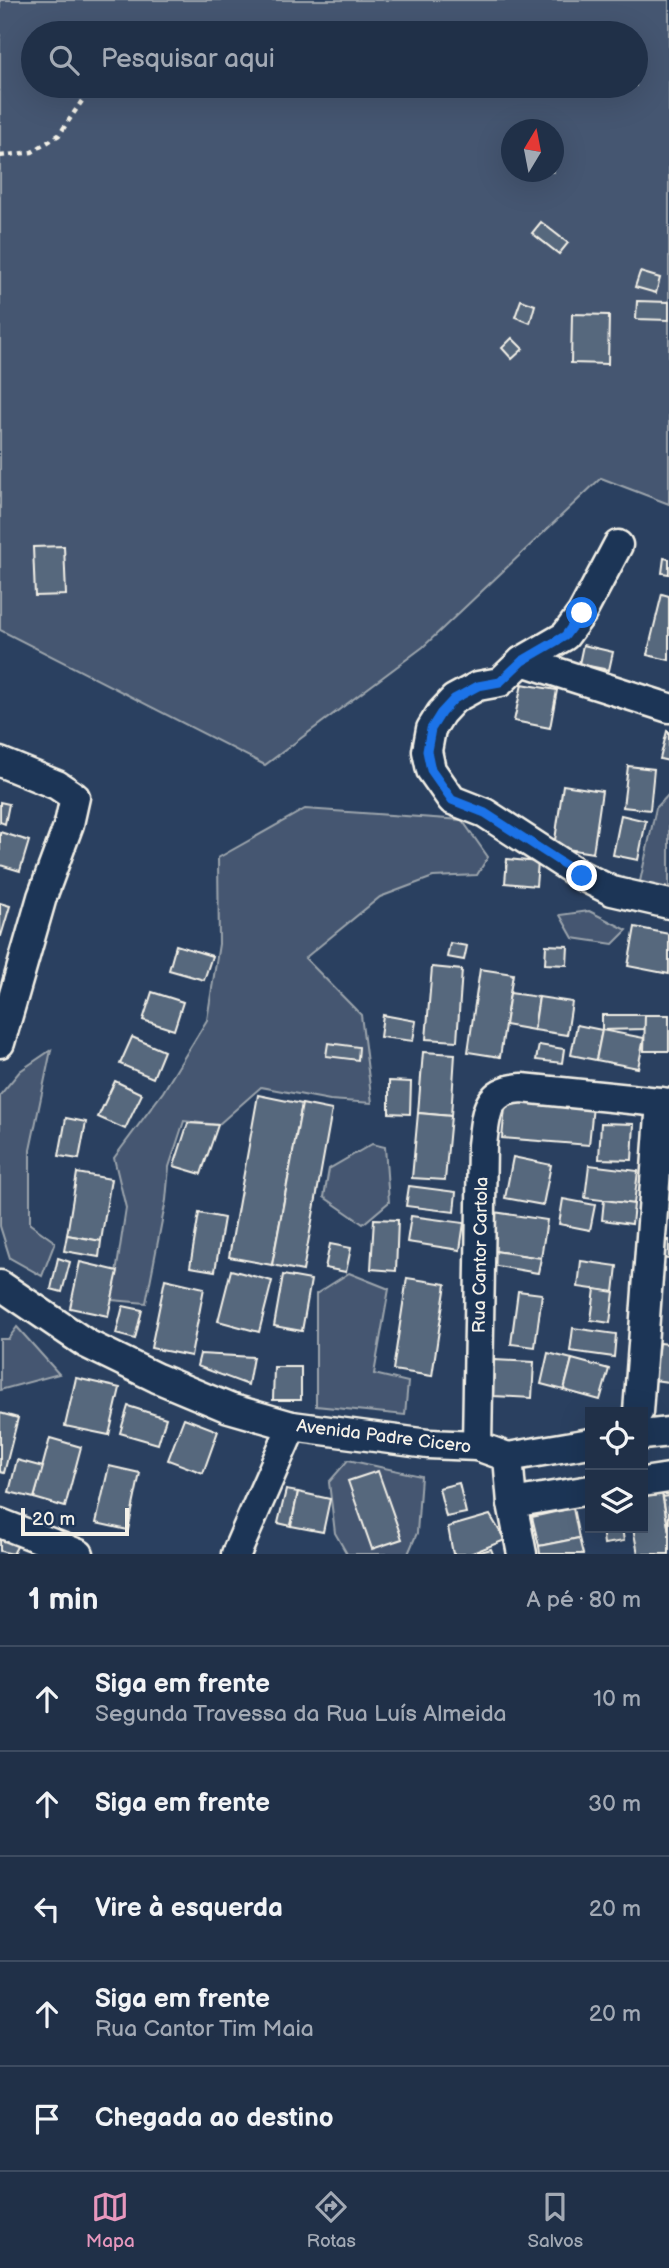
<!DOCTYPE html>
<html lang="pt">
<head>
<meta charset="utf-8">
<style>
	body { margin:0; font-family:"Balsamiq Sans",sans-serif; background:#28384f; color:#f1f3f6 }
	.controls { position:absolute; right:21px; bottom:21px; display:grid; overflow:hidden; border-radius:0px; box-shadow:0 7px 28px #0002 }
	.controls button { width:63px; height:63px; display:grid; place-items:center; padding:0; border:0; border-bottom:2px solid #3d4b60; background:#203048; color:#f1f3f6; font:35px sans-serif }
	.compass { position:absolute; left:501px; top:119px; width:63px; height:63px; border-radius:50%; background:#203048; box-shadow:0 7px 28px #0002; rotate:10deg }
	.scale { position:absolute; left:21px; bottom:18px; width:108px; box-sizing:border-box; padding-left:7px; border:4px solid #f4f1e8; border-top:0; font-size:19px; line-height:24px; white-space:nowrap; color:#f4f1e8; -webkit-text-stroke:5px #1d3557; paint-order:stroke }
	.stop { position:absolute; width:21px; height:21px; margin:-16px; border:5px solid #1a73e8; border-radius:50%; background:#fff }
	.stop.end { background:#1a73e8; border-color:#fff; box-shadow:0 2px 7px #0008 }
	.list { margin:0; padding:0; list-style:none }
	h2 { display:flex; justify-content:space-between; align-items:center; height:91px; margin:0; padding:0 28px; font-size:30px }
	h2 small { font-size:23px; font-weight:400; color:#a2a9b4 }
	.list li { display:grid; grid-template-columns:46px 1fr auto; gap:21px; align-items:center; box-sizing:border-box; height:105px; padding:0 28px; border-top:2px solid #3d4b60 }
	.list b { display:block; font-size:26px; white-space:nowrap }
	.list p { margin:0; font-size:23px; white-space:nowrap; color:#a2a9b4 }
	.list em { font-size:23px; font-style:normal; color:#a2a9b4 }
	.icon { flex:none; width:38px; height:38px; fill:none; stroke:currentColor; stroke-width:2; stroke-linecap:round; stroke-linejoin:round }
	.map { position:relative; flex:none; width:669px; height:1554px; overflow:hidden }
	.search { position:absolute; background:#203048; box-shadow:0 7px 28px #0002; left:21px; right:21px; top:21px; height:77px; display:flex; align-items:center; gap:18px; box-sizing:border-box; padding:0 24px; border-radius:38px; color:#a2a9b4; font-size:26px }
	.sheet { height:616px; background:#203048 }
	nav { display:flex; justify-content:space-around; align-items:center; box-sizing:border-box; height:98px; border-top:2px solid #3d4b60; background:#203048; font-size:19px; color:#a2a9b4 }
	nav a { display:grid; justify-items:center; gap:4px }
	nav .on { color:#e797bd }
	.map>svg:first-child { display:block }
	.green { fill:#445771; stroke:#9ca4ac; stroke-width:2; fill-rule:evenodd }
	.building { fill:#56677d; stroke:#f4f1e8; stroke-width:2 }
	.lines { fill:none; stroke-linecap:round; stroke-linejoin:round }
	.minor-casing { stroke:#f4f1e8; stroke-width:33 }
	.path { stroke:#f4f1e8; stroke-width:4.5; stroke-dasharray:5 5; stroke-linecap:butt }
	.minor { stroke:#1d3557; stroke-width:28 }
	.route { stroke:#1a73e8; stroke-width:9 }
	.labels { text-anchor:middle; stroke-width:5; stroke-linejoin:round; paint-order:stroke }
	.street-label { font-size:18px; fill:#f4f1e8; stroke:#1d3557 }
</style>
</head>
<body>
<div class="map">
<svg width="669" height="1554" viewBox="0 0 669 1554">
	<rect width="100%" height="100%" fill="#2a4060"/>
	<filter id="ink" filterUnits="userSpaceOnUse"><feTurbulence type="fractalNoise" baseFrequency=".0143" numOctaves="2"/><feDisplacementMap in="SourceGraphic" scale="14" xChannelSelector="R" yChannelSelector="G"/><feConvolveMatrix kernelMatrix="1 2 1 2 8 2 1 2 1" color-interpolation-filters="sRGB"/></filter>
	<g filter="url(#ink)">
		<g class="green">
			<path d="M0 0H669V504L601 478 423 647 265 765 0 630ZM33 33H636V86H33ZM512 130H554V172H512Z"/>
			<polygon points="669,794 669,888 639,886 656,808"/>
			<polygon points="305,809 462,820 488,857 477,875 433,877 380,897 305,958 361,1015 372,1103 330,1100 261,1087 218,1125 184,1121 169,1167 166,1200 146,1303 112,1300 126,1208 114,1158 163,1092 207,1020 219,944 218,858"/>
			<polygon points="589,911 627,930 613,944 573,938 560,915"/>
			<polygon points="51,1050 30,1150 30,1224 55,1242 42,1276 10,1258 0,1226 0,1095 20,1071"/>
			<polygon points="372,1144 385,1147 389,1202 363,1224 324,1197 329,1169"/>
			<polygon points="349,1273 389,1289 374,1374 408,1382 405,1415 316,1406 316,1294"/>
			<polygon points="17,1327 59,1374 0,1390 0,1339 8,1339"/>
			<polygon points="348,1460 421,1476 417,1533 408,1554 347,1554 335,1533 329,1482"/>
		</g>
		<g class="building">
			<polygon points="541,222 568,243 559,254 532,233"/>
			<polygon points="640,272 660,278 656,293 635,287"/>
			<polygon points="521,300 535,305 530,323 515,317"/>
			<polygon points="637,301 669,302 669,320 636,319"/>
			<polygon points="572,314 609,315 608,364 571,363"/>
			<polygon points="512,338 523,349 512,359 502,348"/>
			<polygon points="64,546 66,595 35,596 33,547"/>
			<polygon points="664,558 669,559 669,574 662,573"/>
			<polygon points="662,594 669,596 669,660 647,655"/>
			<polygon points="583,645 613,652 609,670 579,664"/>
			<polygon points="522,684 557,690 550,728 514,721"/>
			<polygon points="667,731 669,732 669,761 660,759"/>
			<polygon points="628,766 654,769 650,810 623,807"/>
			<polygon points="563,785 602,791 593,853 554,847"/>
			<polygon points="0,802 9,804 5,824 0,822"/>
			<polygon points="621,815 646,821 638,860 613,855"/>
			<polygon points="0,832 29,841 20,871 0,865"/>
			<polygon points="507,859 538,862 536,886 505,883"/>
			<polygon points="0,903 10,906 1,936 0,936"/>
			<polygon points="635,927 669,934 669,974 628,966"/>
			<polygon points="450,943 467,946 464,960 447,957"/>
			<polygon points="176,945 212,956 204,980 169,970"/>
			<polygon points="546,945 568,946 567,965 545,964"/>
			<polygon points="432,967 462,970 457,1041 426,1039"/>
			<polygon points="480,969 513,974 500,1057 468,1052"/>
			<polygon points="152,992 183,1002 174,1030 143,1020"/>
			<polygon points="510,993 539,997 534,1030 505,1025"/>
			<polygon points="539,997 572,1002 567,1035 534,1030"/>
			<polygon points="383,1015 416,1021 413,1041 380,1037"/>
			<polygon points="602,1015 645,1015 645,1029 602,1030"/>
			<polygon points="645,1015 669,1015 669,1051 644,1051"/>
			<polygon points="577,1025 602,1030 596,1060 571,1055"/>
			<polygon points="602,1030 644,1038 638,1068 596,1060"/>
			<polygon points="132,1037 164,1051 153,1078 120,1064"/>
			<polygon points="328,1043 359,1047 358,1060 326,1056"/>
			<polygon points="539,1045 564,1049 562,1063 536,1060"/>
			<polygon points="423,1052 455,1054 451,1116 418,1113"/>
			<polygon points="115,1081 142,1094 125,1129 98,1117"/>
			<polygon points="389,1081 411,1082 410,1114 389,1113"/>
			<polygon points="258,1095 302,1104 272,1265 229,1257"/>
			<polygon points="506,1098 593,1106 589,1145 502,1138"/>
			<polygon points="302,1104 332,1110 303,1271 272,1265"/>
			<polygon points="418,1113 451,1116 445,1180 412,1178"/>
			<polygon points="66,1118 86,1122 79,1159 59,1156"/>
			<polygon points="188,1123 218,1125 201,1174 174,1166"/>
			<polygon points="601,1123 634,1124 632,1160 599,1159"/>
			<polygon points="513,1157 551,1165 543,1205 505,1198"/>
			<polygon points="589,1165 638,1171 634,1204 585,1198"/>
			<polygon points="77,1173 111,1179 101,1241 67,1235"/>
			<polygon points="409,1186 456,1192 454,1212 406,1206"/>
			<polygon points="563,1199 595,1205 590,1230 559,1224"/>
			<polygon points="604,1200 634,1204 632,1224 602,1220"/>
			<polygon points="494,1212 547,1220 541,1258 488,1250"/>
			<polygon points="199,1213 224,1218 215,1271 190,1267"/>
			<polygon points="411,1216 464,1223 460,1250 407,1242"/>
			<polygon points="374,1219 398,1220 396,1271 371,1269"/>
			<polygon points="67,1235 101,1241 99,1257 64,1251"/>
			<polygon points="661,1239 669,1240 669,1259 658,1258"/>
			<polygon points="330,1244 351,1248 346,1272 325,1268"/>
			<polygon points="488,1250 541,1258 538,1273 485,1264"/>
			<polygon points="58,1258 70,1262 62,1292 51,1289"/>
			<polygon points="581,1261 617,1266 614,1292 578,1287"/>
			<polygon points="80,1262 118,1271 108,1316 70,1308"/>
			<polygon points="231,1270 272,1281 259,1332 218,1321"/>
			<polygon points="283,1275 311,1280 302,1331 274,1326"/>
			<polygon points="407,1278 446,1284 432,1376 393,1370"/>
			<polygon points="165,1279 204,1288 191,1356 151,1348"/>
			<polygon points="595,1289 614,1292 610,1323 591,1320"/>
			<polygon points="518,1291 542,1294 535,1347 511,1344"/>
			<polygon points="123,1306 142,1310 135,1339 116,1334"/>
			<polygon points="573,1328 616,1334 614,1357 570,1351"/>
			<polygon points="659,1343 669,1344 669,1382 653,1380"/>
			<polygon points="548,1353 572,1359 564,1390 541,1384"/>
			<polygon points="200,1354 253,1357 248,1385 197,1366"/>
			<polygon points="572,1359 609,1369 600,1400 564,1390"/>
			<polygon points="494,1360 534,1362 532,1398 493,1396"/>
			<polygon points="274,1367 301,1367 301,1400 273,1400"/>
			<polygon points="76,1378 120,1388 109,1435 65,1426"/>
			<polygon points="128,1406 166,1418 158,1444 120,1433"/>
			<polygon points="0,1413 18,1418 4,1473 0,1472"/>
			<polygon points="184,1418 218,1431 203,1473 168,1460"/>
			<polygon points="50,1438 81,1447 65,1507 34,1498"/>
			<polygon points="17,1460 43,1467 34,1498 9,1492"/>
			<polygon points="109,1466 140,1473 128,1530 96,1523"/>
			<polygon points="378,1471 402,1539 372,1549 348,1481"/>
			<polygon points="459,1483 466,1513 446,1517 439,1488"/>
			<polygon points="661,1488 669,1532 669,1554 638,1554 633,1528 643,1528 643,1491"/>
			<polygon points="286,1490 298,1492 291,1526 278,1523"/>
			<polygon points="298,1492 330,1499 323,1532 291,1526"/>
			<polygon points="669,1496 669,1532 663,1497"/>
			<polygon points="573,1508 579,1538 539,1546 532,1517"/>
			<polygon points="490,1515 505,1540 470,1554 453,1554 448,1527"/>
			<polygon points="602,1528 622,1528 624,1541 604,1544"/>
			<polygon points="0,1531 20,1541 13,1554 0,1551"/>
			<polygon points="579,1538 583,1554 540,1554 539,1546"/>
			<polygon points="491,1549 493,1554 474,1554"/>
		</g>
		<g class="lines">
			<g class="minor-casing">
				<g id="minor">
					<polyline points="618,545 582,613 565,636 522,661 500,682 478,686 454,699 441,713 431,729 427,751 431,770 452,800 485,813 582,876 612,891 669,904"/>
					<polyline points="522,661 669,708"/>
					<polyline points="0,762 57,785 75,797 69,824 42,897 0,1043"/>
					<polyline points="0,1285 87,1344 157,1378 229,1408 292,1426 428,1444 477,1446 508,1457 590,1443"/>
					<polyline points="638,1412 661,1102"/>
					<polyline points="643,1435 669,1432"/>
					<path d="M477 1446 482 1145C486 1114 485 1090 522 1088L669 1103"/>
					<polyline points="508,1457 512,1503 522,1554"/>
					<polyline points="643,1482 669,1478"/>
					<polyline points="512,1503 590,1490"/>
					<polyline points="0,1523 79,1554"/>
					<polyline points="236,1554 292,1426"/>
				</g>
			</g>
			<polyline class="path" points="0,156 32,152 59,135 92,86"/>
			<use href="#minor" class="minor"/>
		</g>
	</g>
	<g class="lines" filter="url(#ink)">
		<polyline class="route" points="582,613 565,636 522,661 500,682 478,686 454,699 441,713 431,729 427,751 431,770 452,800 485,813 582,876"/>
	</g>
	<g class="labels">
		<g class="street-label">
			<text transform="translate(480 1255) rotate(-89)" y="6">Rua Cantor Cartola</text>
			<text transform="translate(384 1436) rotate(7)" y="6">Avenida Padre Cicero</text>
		</g>
	</g>
</svg>
<div class="controls">
<button><svg class="icon" aria-label="locate" viewBox="0 0 24 24"><circle cx="12" cy="12" r="6"/><path d="M12 2v4M12 18v4M2 12h4M18 12h4"/></svg></button>
<button><svg class="icon" aria-label="layers" viewBox="0 0 24 24"><path d="M12 4l9 5-9 5-9-5zM3 14l9 5 9-5"/></svg></button>
</div>
<svg class="compass" viewBox="-18 -18 36 36"><path d="M0-13l5 13h-10z" fill="#e53935"/><path d="M0 13l5-13h-10z" fill="#a2a9b4"/></svg>
<div class="scale">20 m</div>
<div class="stop" style="left:582px;top:613px"></div>
<div class="stop end" style="left:582px;top:876px"></div>
<div class="search"><svg class="icon" aria-label="search" viewBox="0 0 24 24"><circle cx="10" cy="10" r="6"/><path d="M15 15l6 6"/></svg>Pesquisar aqui</div>
</div>
<section class="sheet">
<h2>1 min<small>A pé · 80 m</small></h2>
<ul class="list">
<li><svg class="icon" aria-label="ahead" viewBox="0 0 24 24"><path d="M12 20V5M6 11l6-6 6 6"/></svg><div><b>Siga em frente</b><p>Segunda Travessa da Rua Luís Almeida</p></div><em>10 m</em></li>
<li><svg class="icon" aria-label="ahead" viewBox="0 0 24 24"><path d="M12 20V5M6 11l6-6 6 6"/></svg><div><b>Siga em frente</b></div><em>30 m</em></li>
<li><svg class="icon" aria-label="left" viewBox="0 0 24 24"><path d="M17 20v-9H6M10 6l-5 5 5 5"/></svg><div><b>Vire à esquerda</b></div><em>20 m</em></li>
<li><svg class="icon" aria-label="ahead" viewBox="0 0 24 24"><path d="M12 20V5M6 11l6-6 6 6"/></svg><div><b>Siga em frente</b><p>Rua Cantor Tim Maia</p></div><em>20 m</em></li>
<li><svg class="icon" aria-label="arrive" viewBox="0 0 24 24"><path d="M6 21V4h12l-3 4 3 4H6"/></svg><div><b>Chegada ao destino</b></div></li>
</ul>
</section>
<nav>
<a class="on"><svg class="icon" aria-label="map" viewBox="0 0 24 24"><path d="M3 6l6-2 6 2 6-2v14l-6 2-6-2-6 2zM9 4v14M15 6v14"/></svg>Mapa</a>
<a><svg class="icon" aria-label="directions" viewBox="0 0 24 24"><path d="M12 3l9 9-9 9-9-9zM9 14v-3h6M13 9l2 2-2 2"/></svg>Rotas</a>
<a><svg class="icon" aria-label="saved" viewBox="0 0 24 24"><path d="M7 4h10v16l-5-4-5 4z"/></svg>Salvos</a>
</nav>
</body>
</html>
